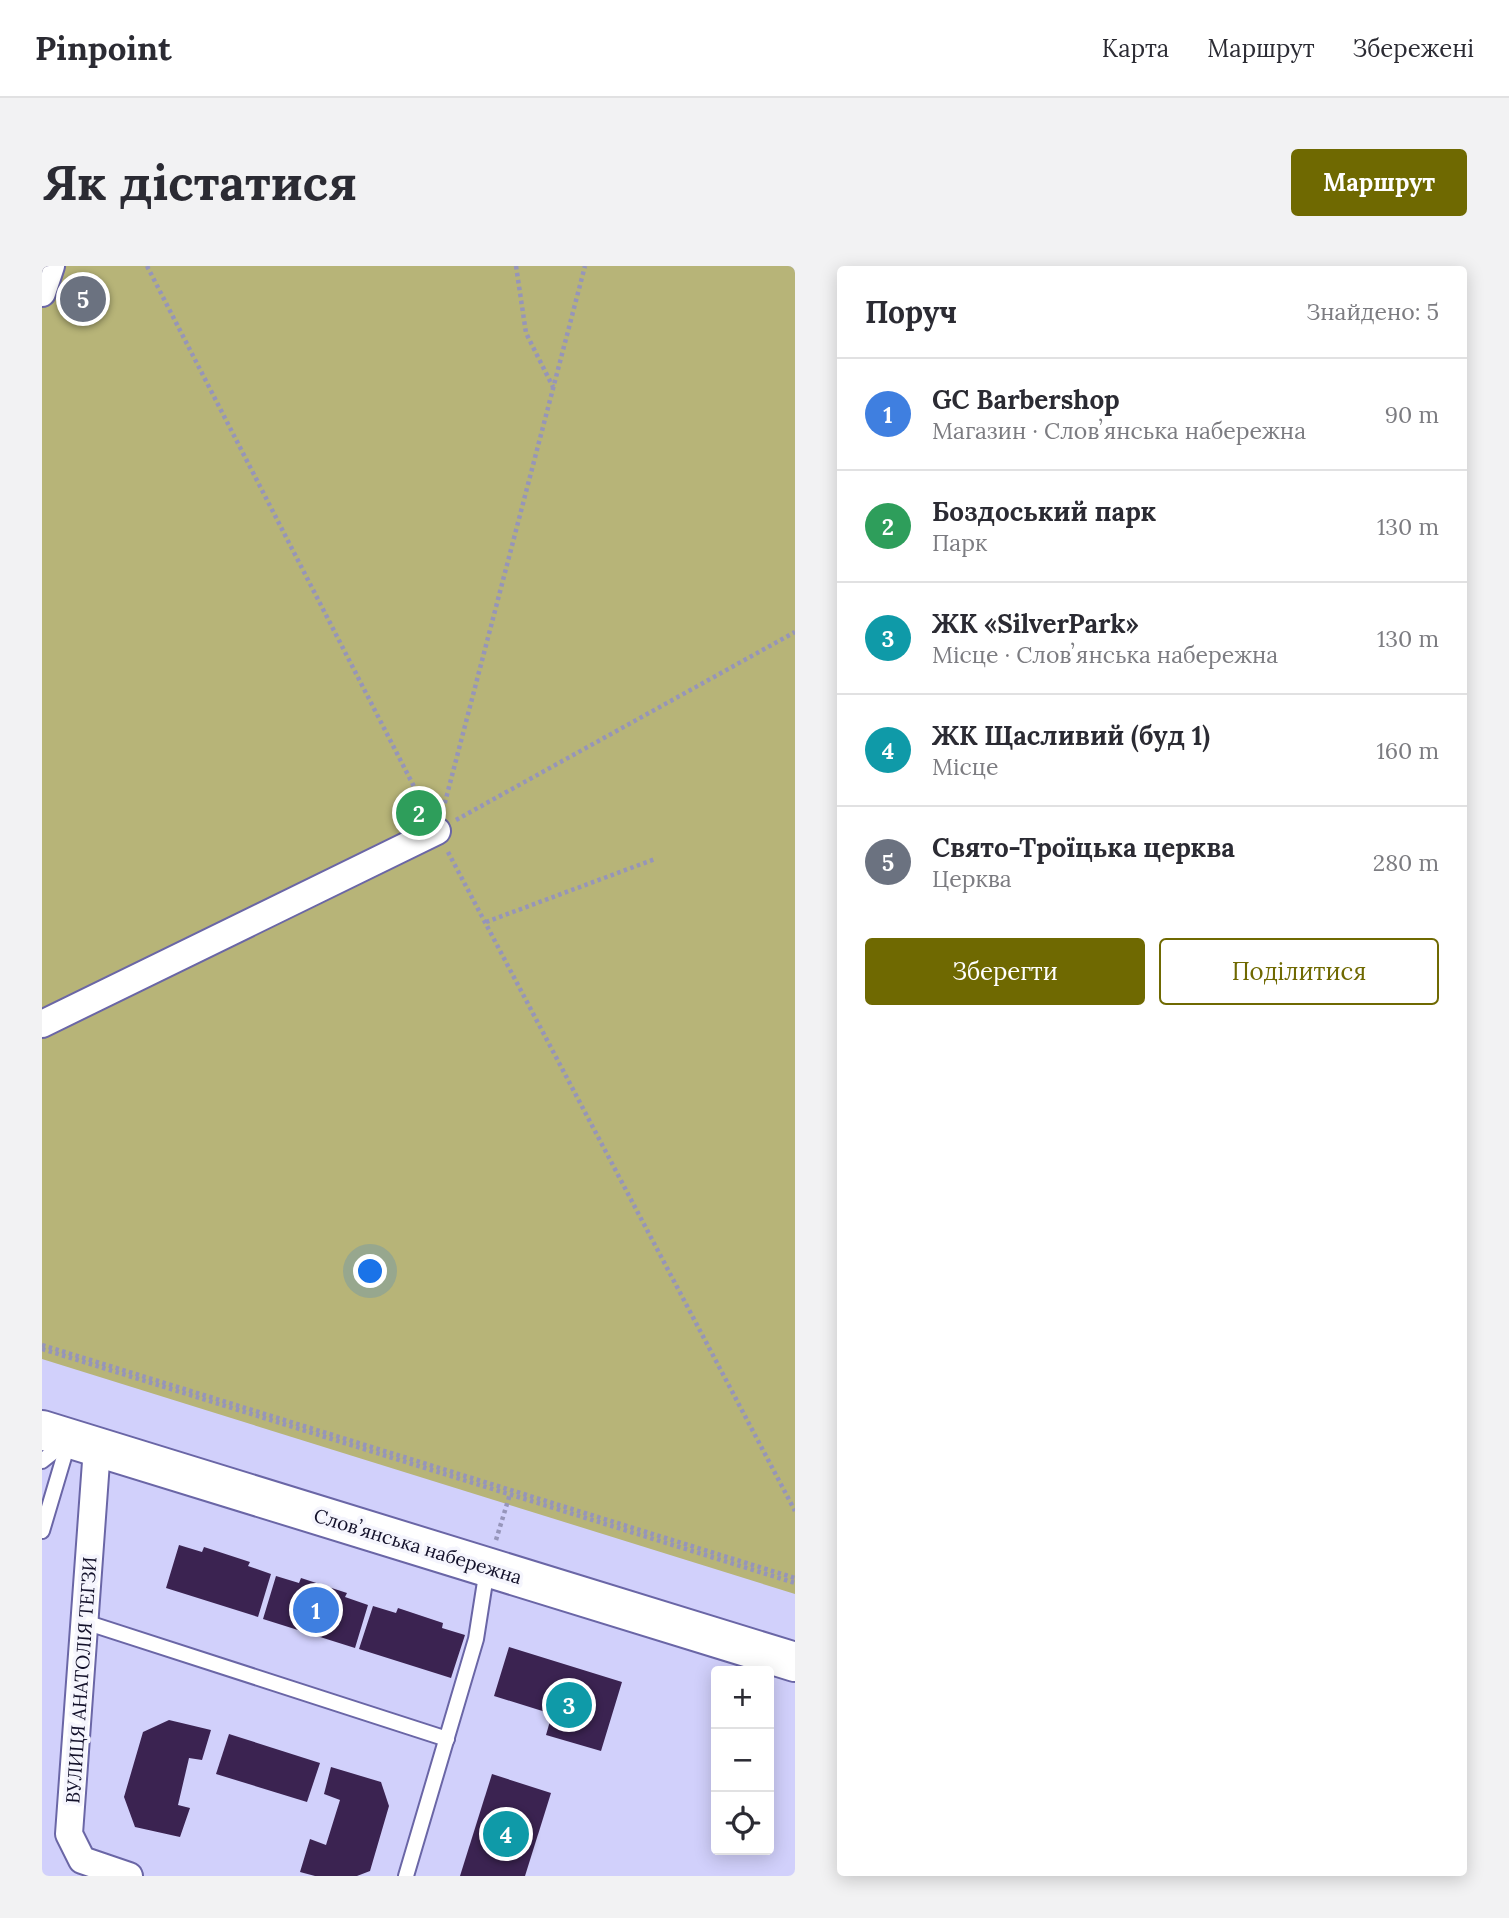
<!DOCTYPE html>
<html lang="uk">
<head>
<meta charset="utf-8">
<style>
	body { margin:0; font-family:Lora,serif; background:#f2f2f3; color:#2b2b33 }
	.controls { position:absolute; right:21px; bottom:21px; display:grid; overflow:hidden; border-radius:7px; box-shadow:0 4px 18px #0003 }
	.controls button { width:63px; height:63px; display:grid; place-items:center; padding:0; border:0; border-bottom:2px solid #e1e1e2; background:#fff; color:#2b2b33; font:35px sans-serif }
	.you { position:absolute; left:329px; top:1006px; width:24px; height:24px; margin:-18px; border:5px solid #fff; border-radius:50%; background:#1a73e8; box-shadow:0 0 0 10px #1a73e833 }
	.badge { display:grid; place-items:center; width:46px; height:46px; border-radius:50%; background:#6f6901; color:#fff; font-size:23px; font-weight:700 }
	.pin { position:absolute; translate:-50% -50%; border:4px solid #fff; box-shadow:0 2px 7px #0006 }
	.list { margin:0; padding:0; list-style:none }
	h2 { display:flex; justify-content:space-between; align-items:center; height:91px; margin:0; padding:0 28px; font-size:30px }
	h2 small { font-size:23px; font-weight:400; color:#7c7c81 }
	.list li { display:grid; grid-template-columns:46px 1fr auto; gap:21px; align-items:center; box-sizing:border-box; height:112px; padding:0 28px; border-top:2px solid #e1e1e2 }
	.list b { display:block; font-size:26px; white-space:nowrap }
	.list p { margin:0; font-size:23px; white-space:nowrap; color:#7c7c81 }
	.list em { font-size:23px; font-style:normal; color:#7c7c81 }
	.actions { display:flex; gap:14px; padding:21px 28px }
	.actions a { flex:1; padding:16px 0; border:2px solid #6f6901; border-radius:7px; text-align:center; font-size:24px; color:#6f6901 }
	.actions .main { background:#6f6901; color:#fff }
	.icon { flex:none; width:38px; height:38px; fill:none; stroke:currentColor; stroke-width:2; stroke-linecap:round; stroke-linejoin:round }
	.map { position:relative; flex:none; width:753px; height:1610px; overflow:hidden; border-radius:7px }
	header { display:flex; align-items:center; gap:42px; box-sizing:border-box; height:98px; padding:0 35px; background:#fff; border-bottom:2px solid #e1e1e2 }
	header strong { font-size:33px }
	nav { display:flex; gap:38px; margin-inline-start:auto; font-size:24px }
	.intro { display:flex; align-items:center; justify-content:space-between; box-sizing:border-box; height:168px; padding:0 42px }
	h1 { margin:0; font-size:49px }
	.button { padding:18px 32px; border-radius:7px; background:#6f6901; color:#fff; font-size:24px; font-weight:700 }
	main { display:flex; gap:42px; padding:0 42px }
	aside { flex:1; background:#fff; border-radius:7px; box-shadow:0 4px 18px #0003 }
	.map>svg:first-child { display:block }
	.green { fill:#b7b478 }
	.building { fill:#3b2351 }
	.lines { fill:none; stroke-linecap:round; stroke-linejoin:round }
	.lane-casing { stroke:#6a66a6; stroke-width:18 }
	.street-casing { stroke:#6a66a6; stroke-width:30 }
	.secondary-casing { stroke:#6a66a6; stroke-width:42 }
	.path { stroke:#9695ba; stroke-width:4.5; stroke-dasharray:3.5 3.5; stroke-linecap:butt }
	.lane { stroke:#fff; stroke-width:14 }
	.street { stroke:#fff; stroke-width:26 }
	.secondary { stroke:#fff; stroke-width:38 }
	.labels { text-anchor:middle; stroke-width:7; stroke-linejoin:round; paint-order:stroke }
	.street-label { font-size:19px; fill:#121029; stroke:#f5f5fd }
</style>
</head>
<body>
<header>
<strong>Pinpoint</strong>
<nav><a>Карта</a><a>Маршрут</a><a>Збережені</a></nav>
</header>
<div class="intro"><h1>Як дістатися</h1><a class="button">Маршрут</a></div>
<main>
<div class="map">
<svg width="753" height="1610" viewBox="0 0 753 1610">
	<rect width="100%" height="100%" fill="#d1d0fb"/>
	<polygon class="green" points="0,0 753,0 753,1328 0,1093"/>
	<g class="building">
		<polygon points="137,1279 160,1286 162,1281 208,1296 206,1300 229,1308 216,1351 124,1322"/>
		<polygon points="234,1310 257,1317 259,1312 305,1327 303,1331 326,1339 313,1382 221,1353"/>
		<polygon points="331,1340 354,1347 356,1342 401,1357 400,1362 423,1369 409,1412 317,1383"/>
		<polygon points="467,1381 580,1416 559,1485 504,1469 510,1448 452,1430"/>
		<polygon points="127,1454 169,1464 160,1494 147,1492 136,1539 148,1542 138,1571 93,1561 82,1531 101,1466"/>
		<polygon points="187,1468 278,1497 265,1536 174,1508"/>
		<polygon points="289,1501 339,1516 347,1540 328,1605 315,1610 273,1610 258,1606 268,1573 284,1579 298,1534 282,1528"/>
		<polygon points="450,1508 509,1527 483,1610 418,1610"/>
	</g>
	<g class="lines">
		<g class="lane-casing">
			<g id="lane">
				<polyline points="0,1195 24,1176"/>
				<polyline points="0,1265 27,1174"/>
				<polyline points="43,1356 405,1473"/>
				<polyline points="364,1610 434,1373 445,1303"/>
			</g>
		</g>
		<g class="street-casing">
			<g id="street">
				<polyline points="0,27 9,0"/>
				<polyline points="0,758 395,565"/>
				<polyline points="55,1182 27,1568 40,1594 87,1610"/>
			</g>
		</g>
		<g class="secondary-casing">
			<polyline id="secondary" points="0,1164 753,1396"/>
		</g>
		<g class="path">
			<polyline points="105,0 384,544"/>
			<polyline points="474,0 484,67 511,121"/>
			<polyline points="401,544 543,0"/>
			<polyline points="414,554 753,366"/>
			<polyline points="406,586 753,1245"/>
			<polyline points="444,656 613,593"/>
			<polyline points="0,1079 753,1312"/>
			<polyline points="0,1083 753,1317"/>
			<polyline points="454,1274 468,1228"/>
		</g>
		<use href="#lane" class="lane"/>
		<use href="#street" class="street"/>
		<use href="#secondary" class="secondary"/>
	</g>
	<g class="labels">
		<g class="street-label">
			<text transform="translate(376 1280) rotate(17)" y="7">Словʼянська набережна</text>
			<text transform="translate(39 1414) rotate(-86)" y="7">ВУЛИЦЯ АНАТОЛІЯ ТЕГЗИ</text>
		</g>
	</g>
</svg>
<div class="controls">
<button>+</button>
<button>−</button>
<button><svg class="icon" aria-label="locate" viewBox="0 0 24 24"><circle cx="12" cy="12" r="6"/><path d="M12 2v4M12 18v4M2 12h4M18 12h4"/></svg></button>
</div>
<div class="you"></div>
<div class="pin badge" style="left:274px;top:1344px;background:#3f7fe0">1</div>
<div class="pin badge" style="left:377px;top:547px;background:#2e9e5b">2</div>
<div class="pin badge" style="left:527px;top:1439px;background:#0f9aa8">3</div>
<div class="pin badge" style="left:464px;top:1568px;background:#0f9aa8">4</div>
<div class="pin badge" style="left:41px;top:33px;background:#6b7280">5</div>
</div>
<aside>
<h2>Поруч<small>Знайдено: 5</small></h2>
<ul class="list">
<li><span class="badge" style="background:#3f7fe0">1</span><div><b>GC Barbershop</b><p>Магазин · Словʼянська набережна</p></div><em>90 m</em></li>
<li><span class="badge" style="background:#2e9e5b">2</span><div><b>Боздоський парк</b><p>Парк</p></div><em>130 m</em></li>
<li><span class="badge" style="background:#0f9aa8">3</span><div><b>ЖК «SilverPark»</b><p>Місце · Словʼянська набережна</p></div><em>130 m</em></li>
<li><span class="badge" style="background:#0f9aa8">4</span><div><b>ЖК Щасливий (буд 1)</b><p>Місце</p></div><em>160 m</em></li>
<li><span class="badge" style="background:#6b7280">5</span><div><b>Свято-Троїцька церква</b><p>Церква</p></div><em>280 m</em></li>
</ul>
<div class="actions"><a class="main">Зберегти</a><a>Поділитися</a></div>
</aside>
</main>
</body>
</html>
